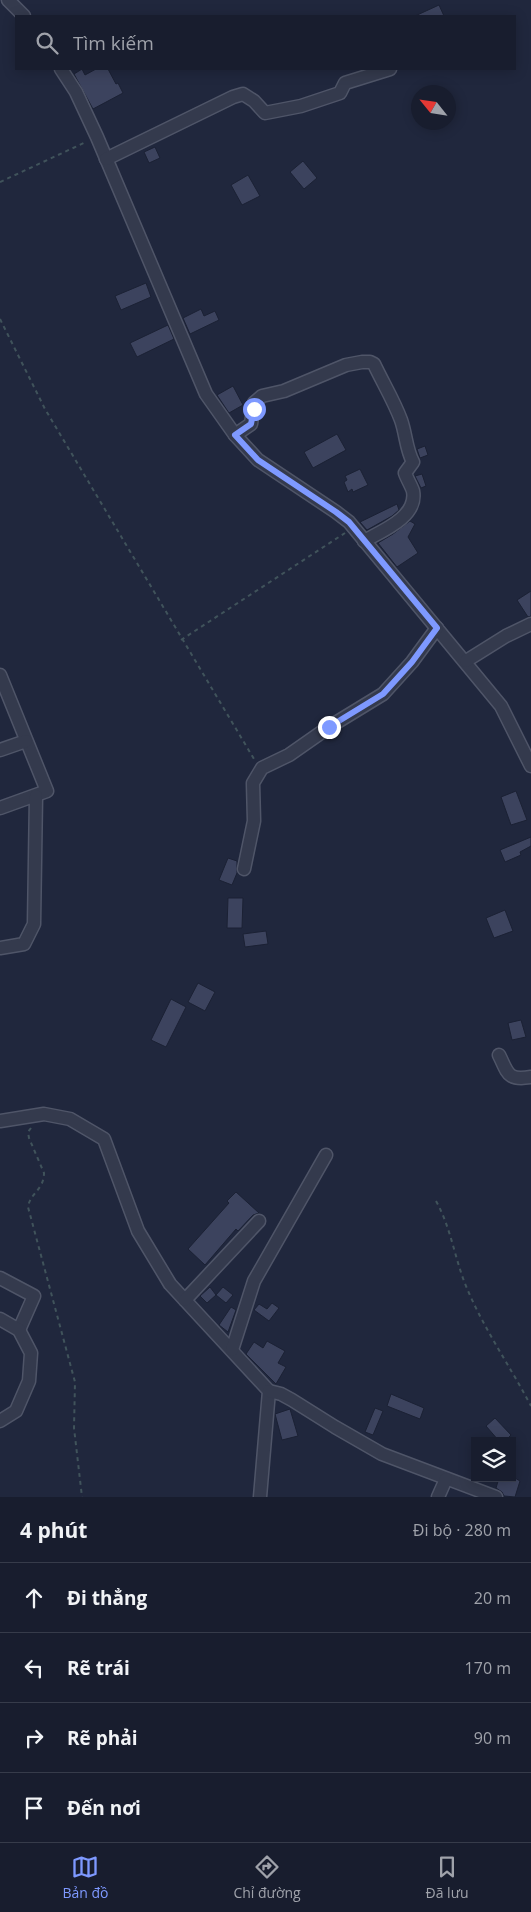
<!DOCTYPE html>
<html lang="vi">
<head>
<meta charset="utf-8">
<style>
	body { margin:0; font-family:"Open Sans",sans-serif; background:#212636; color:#f1f3f6 }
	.controls { position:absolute; right:15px; bottom:15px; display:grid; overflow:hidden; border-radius:0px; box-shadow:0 2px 12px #0003 }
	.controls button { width:45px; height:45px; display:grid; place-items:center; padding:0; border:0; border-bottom:1px solid #363b4a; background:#181d2e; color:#f1f3f6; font:25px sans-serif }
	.compass { position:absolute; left:411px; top:85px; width:45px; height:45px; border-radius:50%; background:#181d2e; box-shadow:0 2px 12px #0003; rotate:300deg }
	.stop { position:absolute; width:15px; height:15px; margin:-11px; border:4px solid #7e99ff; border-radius:50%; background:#fff }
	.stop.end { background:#7e99ff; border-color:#fff; box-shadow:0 1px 5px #0008 }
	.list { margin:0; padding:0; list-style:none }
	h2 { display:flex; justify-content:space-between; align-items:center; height:65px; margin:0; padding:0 20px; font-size:21px }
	h2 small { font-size:16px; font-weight:400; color:#9fa2aa }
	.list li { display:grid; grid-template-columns:32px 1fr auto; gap:15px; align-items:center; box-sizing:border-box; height:70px; padding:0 20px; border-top:1px solid #363b4a }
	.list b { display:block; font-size:19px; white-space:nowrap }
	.list em { font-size:16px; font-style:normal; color:#9fa2aa }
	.icon { flex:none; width:28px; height:28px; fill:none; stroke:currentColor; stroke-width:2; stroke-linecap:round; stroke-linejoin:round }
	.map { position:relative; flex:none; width:531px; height:1497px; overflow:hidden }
	.search { position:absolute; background:#181d2e; box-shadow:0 2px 12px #0003; left:15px; right:15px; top:15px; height:55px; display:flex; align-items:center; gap:12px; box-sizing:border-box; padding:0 18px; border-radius:0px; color:#9fa2aa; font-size:19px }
	.sheet { height:345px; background:#181d2e }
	nav { display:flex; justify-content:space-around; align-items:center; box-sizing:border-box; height:70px; border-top:1px solid #363b4a; background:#181d2e; font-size:14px; color:#9fa2aa }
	nav a { display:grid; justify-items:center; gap:2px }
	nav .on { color:#7e99ff }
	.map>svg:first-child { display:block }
	.building { fill:#3c435e; stroke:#1b2134 }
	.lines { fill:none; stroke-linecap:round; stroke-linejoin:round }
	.minor-casing { stroke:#4f5568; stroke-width:15 }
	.path { stroke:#40535b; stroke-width:2; stroke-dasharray:4 4; stroke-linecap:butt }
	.minor { stroke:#343a4d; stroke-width:12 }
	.route { stroke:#7e99ff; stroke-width:6 }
</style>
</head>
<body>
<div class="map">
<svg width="531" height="1497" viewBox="0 0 531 1497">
	<rect width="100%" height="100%" fill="#20273d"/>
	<g class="building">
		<polygon points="439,5 444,16 415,16"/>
		<polygon points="82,69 85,75 96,69 108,69 116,84 118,83 123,93 93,109 74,74"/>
		<polygon points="155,147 160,158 149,163 144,152"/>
		<polygon points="303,161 317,178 304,189 290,172"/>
		<polygon points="248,175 260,196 242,205 231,185"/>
		<polygon points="146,283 151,297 121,310 115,296"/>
		<polygon points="201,309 204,316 215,311 219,320 190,334 183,318"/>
		<polygon points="168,325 174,339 137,357 130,343"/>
		<polygon points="233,386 243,405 229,413 217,395"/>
		<polygon points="337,434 346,450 313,468 304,452"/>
		<polygon points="425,446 428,455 420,458 417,449"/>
		<polygon points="360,469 368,485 353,492 352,489 348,492 344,482 347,480 345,476"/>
		<polygon points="422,474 426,486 421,488 415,476"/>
		<polygon points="397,504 399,510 392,516 367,530 360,522"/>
		<polygon points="410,521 415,524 408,537 418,553 397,567 378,543 393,534"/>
		<polygon points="531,591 531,616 528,617 517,600"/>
		<polygon points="516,791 527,820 511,825 501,797"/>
		<polygon points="531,837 531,846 520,852 521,855 505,862 500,850"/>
		<polygon points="228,858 237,861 237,873 232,885 219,880"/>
		<polygon points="228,898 243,898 242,928 227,928"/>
		<polygon points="505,910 513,931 494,938 486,918"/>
		<polygon points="266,931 268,944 245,947 243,934"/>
		<polygon points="198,983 215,992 205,1011 188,1002"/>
		<polygon points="171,999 186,1007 166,1047 151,1040"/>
		<polygon points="521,1020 526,1037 512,1040 508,1023"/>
		<polygon points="236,1192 259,1213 253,1215 238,1231 236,1229 205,1265 188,1249 229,1203 227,1201"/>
		<polygon points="210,1287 216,1295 207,1303 200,1296"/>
		<polygon points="223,1287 233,1295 226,1303 216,1295"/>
		<polygon points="272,1303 279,1308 269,1321 254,1310 259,1304 267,1309"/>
		<polygon points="231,1307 236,1310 228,1332 219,1325"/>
		<polygon points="267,1341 285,1351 278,1363 286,1367 276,1384 246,1354 254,1342 263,1348"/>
		<polygon points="391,1394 424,1408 420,1419 387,1406"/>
		<polygon points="375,1408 383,1411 373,1435 365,1432"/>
		<polygon points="290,1409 298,1436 282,1440 275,1414"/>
		<polygon points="495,1418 511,1435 505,1441 499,1441 486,1426"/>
		<polygon points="499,1478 515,1478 520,1481 515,1497 504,1496 502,1492 496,1488"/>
	</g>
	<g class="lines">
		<g class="minor-casing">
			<g id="minor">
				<polyline points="8,0 24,16"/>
				<polyline points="61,69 76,92 97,137 206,394 235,435 258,460 336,512 349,522 501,706 531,766"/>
				<polyline points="106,159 233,97 243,94 254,101 265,113 301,106 340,93 345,83 390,69"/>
				<path d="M235 435 251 424 254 403 262 396 284 391 346 365 362 362H370L374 364C383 383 394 401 401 420 406 434 406 449 413 462L405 473C407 479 411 485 413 491 418 517 382 531 364 541"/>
				<polyline points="466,661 506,636 531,624"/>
				<polyline points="0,675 47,791 0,808"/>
				<polyline points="0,750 26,741"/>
				<polyline points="244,869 254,821 253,783 262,768 289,755 329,727 383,694 412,662 437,628"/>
				<polyline points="0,948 24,944 34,924 36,796"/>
				<path d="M499 1055C508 1073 507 1081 531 1077"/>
				<polyline points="0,1121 44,1114 70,1119 104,1139 138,1231 170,1284 269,1391 260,1497"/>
				<polyline points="0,1278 34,1296 19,1330"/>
				<polyline points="185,1300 259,1221"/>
				<polyline points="0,1319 19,1330 31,1353 29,1381 16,1411 0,1421"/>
				<polyline points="232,1350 254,1281 326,1155"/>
				<polyline points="269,1391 281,1394 292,1400 335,1427 382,1454 496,1497"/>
				<polyline points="438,1497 446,1479"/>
			</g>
		</g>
		<g class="path">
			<polyline points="0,182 86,142"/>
			<polyline points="0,319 45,409 254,759"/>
			<polyline points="181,640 345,533"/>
			<path d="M31 1128 28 1132 29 1138 44 1173C44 1190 30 1193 28 1207L75 1382 74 1428 82 1497"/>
			<path d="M436 1201C450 1226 454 1254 464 1281 481 1325 509 1364 531 1406"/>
		</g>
		<use href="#minor" class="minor"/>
	</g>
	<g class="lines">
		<polyline class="route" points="254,409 251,424 235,435 258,460 336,512 349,522 437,628 412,662 383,694 329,727"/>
	</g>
</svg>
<div class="controls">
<button><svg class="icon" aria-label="layers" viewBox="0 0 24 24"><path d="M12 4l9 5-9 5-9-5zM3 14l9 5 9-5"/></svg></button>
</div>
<svg class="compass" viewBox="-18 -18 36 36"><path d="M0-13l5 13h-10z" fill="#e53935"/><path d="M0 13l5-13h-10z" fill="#9fa2aa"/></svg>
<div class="stop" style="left:254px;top:409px"></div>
<div class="stop end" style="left:329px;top:727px"></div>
<div class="search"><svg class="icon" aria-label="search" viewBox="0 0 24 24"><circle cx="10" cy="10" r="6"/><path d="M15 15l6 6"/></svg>Tìm kiếm</div>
</div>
<section class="sheet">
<h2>4 phút<small>Đi bộ · 280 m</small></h2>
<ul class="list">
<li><svg class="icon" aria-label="ahead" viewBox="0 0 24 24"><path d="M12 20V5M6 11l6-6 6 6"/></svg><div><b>Đi thẳng</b></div><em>20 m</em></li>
<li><svg class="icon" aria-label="left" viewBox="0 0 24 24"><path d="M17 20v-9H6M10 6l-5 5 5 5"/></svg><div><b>Rẽ trái</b></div><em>170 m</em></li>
<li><svg class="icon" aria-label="right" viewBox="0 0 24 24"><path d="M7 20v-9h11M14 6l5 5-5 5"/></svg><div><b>Rẽ phải</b></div><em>90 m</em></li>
<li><svg class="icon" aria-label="arrive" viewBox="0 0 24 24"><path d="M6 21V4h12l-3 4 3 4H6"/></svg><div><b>Đến nơi</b></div></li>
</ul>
</section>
<nav>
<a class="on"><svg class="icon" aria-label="map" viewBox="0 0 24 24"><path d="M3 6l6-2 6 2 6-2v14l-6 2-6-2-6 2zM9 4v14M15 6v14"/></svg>Bản đồ</a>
<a><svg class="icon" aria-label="directions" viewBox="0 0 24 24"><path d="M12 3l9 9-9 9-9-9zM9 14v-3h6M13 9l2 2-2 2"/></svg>Chỉ đường</a>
<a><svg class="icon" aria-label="saved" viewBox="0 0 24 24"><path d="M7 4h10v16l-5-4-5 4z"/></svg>Đã lưu</a>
</nav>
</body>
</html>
